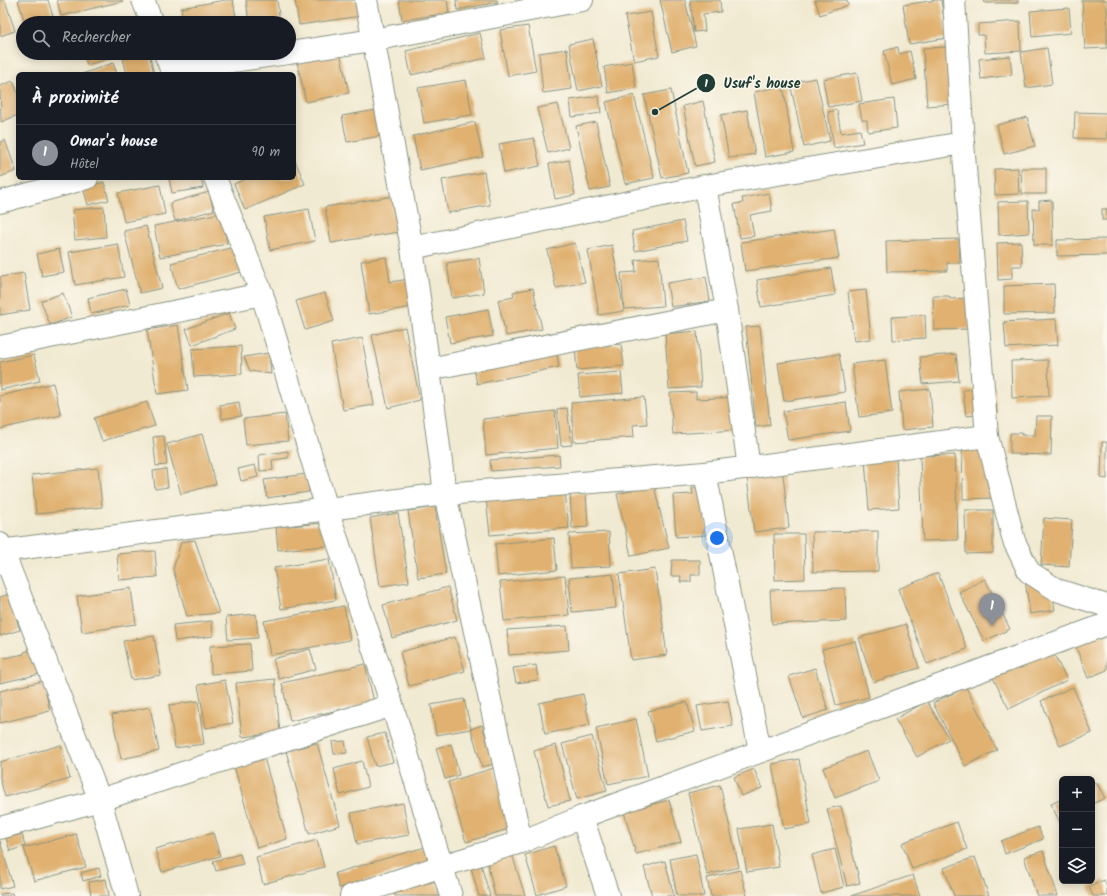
<!DOCTYPE html>
<html lang="fr">
<head>
<meta charset="utf-8">
<style>
	body { margin:0; font-family:Kalam,sans-serif; background:#20242c; color:#f1f3f6 }
	.controls { position:absolute; right:12px; bottom:12px; display:grid; overflow:hidden; border-radius:6px; box-shadow:0 2px 10px #0003 }
	.controls button { width:36px; height:36px; display:grid; place-items:center; padding:0; border:0; border-bottom:1px solid #363941; background:#171b24; color:#f1f3f6; font:20px sans-serif }
	.you { position:absolute; left:717px; top:538px; width:14px; height:14px; margin:-10px; border:3px solid #fff; border-radius:50%; background:#1a73e8; box-shadow:0 0 0 6px #1a73e833 }
	.badge { display:grid; place-items:center; width:26px; height:26px; border-radius:50%; background:#8c9099; color:#fff; font-size:13px; font-weight:700 }
	.pin { position:absolute; translate:-50% -33px; filter:drop-shadow(0 1px 2px #0008) }
	.pin::after { content:''; position:absolute; top:21px; width:14px; height:12px; background:inherit; clip-path:polygon(0 0,100% 0,50% 100%) }
	.list { margin:0; padding:0; list-style:none }
	h2 { display:flex; justify-content:space-between; align-items:center; height:52px; margin:0; padding:0 16px; font-size:17px }
	h2 small { font-size:13px; font-weight:400; color:#9ea1a6 }
	.list li { display:grid; grid-template-columns:26px 1fr auto; gap:12px; align-items:center; box-sizing:border-box; height:56px; padding:0 16px; border-top:1px solid #363941 }
	.list b { display:block; font-size:15px; white-space:nowrap }
	.list p { margin:0; font-size:13px; white-space:nowrap; color:#9ea1a6 }
	.list em { font-size:13px; font-style:normal; color:#9ea1a6 }
	.icon { flex:none; width:22px; height:22px; fill:none; stroke:currentColor; stroke-width:2; stroke-linecap:round; stroke-linejoin:round }
	.map { position:relative; flex:none; width:1107px; height:896px; overflow:hidden }
	.search { position:absolute; background:#171b24; box-shadow:0 2px 10px #0003; left:16px; top:16px; width:280px; height:44px; display:flex; align-items:center; gap:10px; box-sizing:border-box; padding:0 14px; border-radius:22px; color:#9ea1a6; font-size:15px }
	.panel { position:absolute; background:#171b24; box-shadow:0 2px 10px #0003; left:16px; top:72px; width:280px; height:108px; border-radius:6px }
	.map>svg:first-child { display:block }
	.building { fill:#e0b16f }
	.lines { fill:none; stroke-linecap:round; stroke-linejoin:round }
	.minor-casing { stroke:#889483; stroke-width:24 }
	.tertiary-casing { stroke:#889483; stroke-width:24 }
	.minor { stroke:#fff; stroke-width:22 }
	.tertiary { stroke:#fff; stroke-width:22 }
	.leader { fill:none; stroke:#1f3d34; stroke-width:1.5 }
	.callout-dot { fill:#1f3d34; stroke:#fbf7ec; stroke-width:1.5 }
	.mark-label { font-size:12px; text-anchor:middle; font-weight:bold; fill:#fff }
	.callout-label { font-size:14px; text-anchor:middle; font-weight:bold; fill:#1f3d34; stroke:#fbf7ec; stroke-width:3; stroke-linejoin:round; paint-order:stroke }
</style>
</head>
<body>
<div class="map">
<svg width="1107" height="896" viewBox="0 0 1107 896">
	<rect width="100%" height="100%" fill="#fbf7ec"/>
	<filter id="ink" filterUnits="userSpaceOnUse"><feTurbulence type="fractalNoise" baseFrequency=".025" numOctaves="2"/><feDisplacementMap in="SourceGraphic" scale="8" xChannelSelector="R" yChannelSelector="G"/><feConvolveMatrix kernelMatrix="1 2 1 2 8 2 1 2 1" color-interpolation-filters="sRGB"/></filter>
	<filter id="wash" filterUnits="userSpaceOnUse"><feTurbulence type="fractalNoise" baseFrequency=".012" numOctaves="4" result="noise"/><feDisplacementMap in="SourceGraphic" scale="16" xChannelSelector="R" yChannelSelector="G"/><feGaussianBlur stdDeviation="0.9" result="paint"/><feColorMatrix in="noise" values="0 0 0 0 0 0 0 0 0 0 0 0 0 0 0 0 0 1.4 0 .05"/><feComposite in="paint" operator="in"/></filter>
	<g filter="url(#wash)">
		<rect width="100%" height="100%" fill="#f1ead2"/>
		<g id="blocks">
			<g class="building">
				<polygon points="0,0 5,0 15,31 0,36"/>
				<polygon points="18,0 48,0 55,23 25,23"/>
				<polygon points="57,0 123,0 123,1 61,16"/>
				<polygon points="225,0 233,0 237,23 183,23 181,8"/>
				<polygon points="246,0 277,0 280,23 249,23"/>
				<polygon points="295,0 358,0 361,16 299,25"/>
				<polygon points="399,0 447,0 449,13 402,20"/>
				<polygon points="456,0 497,0 498,2 457,10"/>
				<polygon points="660,0 685,0 696,46 672,52"/>
				<polygon points="690,0 720,0 721,12 703,14 705,31 694,32"/>
				<polygon points="815,0 847,0 848,5 820,15"/>
				<polygon points="936,0 941,0 947,38 909,44 903,5"/>
				<polygon points="984,0 1018,0 1018,3 985,3"/>
				<polygon points="1082,0 1107,0 1107,48 1085,49"/>
				<polygon points="1069,8 1071,33 1032,37 1030,11"/>
				<polygon points="651,12 659,56 634,61 625,16"/>
				<polygon points="1020,21 1021,51 985,53 984,35 978,35 978,24"/>
				<polygon points="528,26 536,71 508,76 500,30"/>
				<polygon points="480,33 486,58 411,75 406,51"/>
				<polygon points="593,39 602,86 578,91 569,44"/>
				<polygon points="898,47 899,54 910,51 916,79 892,85 884,51"/>
				<polygon points="950,47 954,104 927,106 923,48"/>
				<polygon points="1047,48 1052,84 1026,88 1021,52"/>
				<polygon points="567,49 572,89 543,93 539,53"/>
				<polygon points="340,52 349,93 306,102 297,62"/>
				<polygon points="83,53 128,53 87,65"/>
				<polygon points="149,53 154,74 127,74 123,59"/>
				<polygon points="1010,56 1012,75 981,79 979,59"/>
				<polygon points="632,62 636,88 608,93 604,67"/>
				<polygon points="113,63 117,74 82,74"/>
				<polygon points="857,73 862,101 828,107 823,79"/>
				<polygon points="816,78 830,141 804,147 790,83"/>
				<polygon points="466,80 472,115 424,123 418,88"/>
				<polygon points="13,81 18,93 18,115 1,122 0,86"/>
				<polygon points="783,86 794,152 765,157 754,92"/>
				<polygon points="671,90 688,173 662,178 644,95"/>
				<polygon points="634,95 654,178 625,184 606,102"/>
				<polygon points="599,96 601,113 572,117 570,100"/>
				<polygon points="894,99 897,128 868,132 867,120 862,120 859,104"/>
				<polygon points="703,101 715,162 695,166 683,106"/>
				<polygon points="558,104 569,148 548,153 537,108"/>
				<polygon points="382,109 386,135 347,142 342,116"/>
				<polygon points="747,110 755,154 729,158 721,115"/>
				<polygon points="837,110 841,133 860,130 863,143 834,148 828,112"/>
				<polygon points="1075,112 1107,113 1107,139 1074,138"/>
				<polygon points="1027,117 1035,146 1004,154 997,125"/>
				<polygon points="475,122 483,157 420,170 413,136"/>
				<polygon points="596,122 610,187 590,191 576,126"/>
				<polygon points="534,138 540,166 504,173 499,144"/>
				<polygon points="5,140 16,171 0,177 0,142"/>
				<polygon points="294,158 305,184 245,210 234,184 247,178 294,178"/>
				<polygon points="569,160 575,195 555,199 549,164"/>
				<polygon points="1018,168 1019,194 995,195 994,169"/>
				<polygon points="1021,168 1046,168 1046,194 1022,194"/>
				<polygon points="484,172 490,205 448,213 442,180"/>
				<polygon points="169,178 201,178 203,188 172,193"/>
				<polygon points="104,182 109,200 88,205 83,187"/>
				<polygon points="160,185 165,214 124,222 118,193"/>
				<polygon points="209,192 214,210 175,221 170,203"/>
				<polygon points="769,193 772,211 750,215 754,236 740,238 734,204 743,203 742,198"/>
				<polygon points="400,195 405,231 331,243 325,207"/>
				<polygon points="1052,200 1053,245 1034,245 1033,209 1039,209 1039,201"/>
				<polygon points="1028,201 1029,233 999,235 998,202"/>
				<polygon points="104,207 106,237 75,240 72,210"/>
				<polygon points="309,209 315,241 270,250 264,217"/>
				<rect x="1102" y="209" width="5" height="11"/>
				<polygon points="221,213 227,244 160,257 154,226"/>
				<polygon points="683,221 687,241 635,251 632,231"/>
				<polygon points="146,226 162,288 140,293 124,231"/>
				<polygon points="834,229 839,258 745,271 741,242"/>
				<polygon points="959,239 960,263 947,263 947,271 887,272 886,241"/>
				<polygon points="1107,239 1107,255 1057,256 1057,240"/>
				<polygon points="1021,242 1022,266 1012,266 1012,279 998,280 997,243"/>
				<polygon points="575,243 585,282 556,288 547,250"/>
				<polygon points="118,244 124,277 75,285 69,252"/>
				<polygon points="612,245 624,311 599,315 588,250"/>
				<polygon points="239,246 245,271 178,289 171,263"/>
				<polygon points="59,249 64,272 42,276 37,254"/>
				<polygon points="386,257 390,282 409,279 413,307 369,314 361,261"/>
				<polygon points="479,258 484,293 452,298 447,263"/>
				<polygon points="659,258 663,306 624,309 621,273 636,272 635,260"/>
				<polygon points="831,268 835,295 761,307 757,280"/>
				<polygon points="24,273 30,310 0,315 0,277"/>
				<polygon points="706,277 710,301 671,307 667,283"/>
				<polygon points="1054,284 1055,313 1004,314 1004,286"/>
				<polygon points="533,288 542,329 506,336 498,300 514,297 513,292"/>
				<polygon points="126,289 130,305 91,314 88,298"/>
				<polygon points="866,290 871,339 854,341 848,292"/>
				<polygon points="63,293 72,317 50,325 41,301"/>
				<polygon points="325,293 334,321 305,330 296,301"/>
				<polygon points="933,296 949,296 950,299 969,298 970,329 934,330"/>
				<polygon points="488,309 493,336 450,343 445,317"/>
				<polygon points="229,313 235,329 192,345 186,329"/>
				<polygon points="925,315 926,338 893,340 892,317"/>
				<polygon points="1056,319 1058,345 1006,348 1004,322"/>
				<polygon points="178,325 188,390 157,394 147,330"/>
				<polygon points="760,326 770,425 756,427 746,327"/>
				<polygon points="405,327 420,400 388,408 372,335"/>
				<polygon points="697,331 701,387 669,389 665,334"/>
				<polygon points="362,338 374,405 343,410 331,344"/>
				<polygon points="621,344 624,366 577,370 575,348"/>
				<polygon points="241,346 242,374 194,377 192,349"/>
				<polygon points="556,348 559,367 477,384 473,364"/>
				<polygon points="269,353 271,374 250,371 244,357"/>
				<polygon points="839,354 845,392 784,401 778,363"/>
				<polygon points="956,354 959,381 923,384 920,357"/>
				<polygon points="34,355 40,381 0,390 0,362"/>
				<polygon points="885,360 892,413 859,417 852,364"/>
				<polygon points="1048,360 1049,396 1012,398 1011,361"/>
				<polygon points="621,372 623,393 580,397 578,375"/>
				<polygon points="53,383 61,415 0,429 0,396"/>
				<polygon points="994,387 997,413 966,416 963,390"/>
				<polygon points="930,389 933,427 902,430 899,392"/>
				<polygon points="696,392 696,399 736,397 738,430 673,434 670,393"/>
				<polygon points="644,397 647,424 633,425 634,437 574,442 571,403"/>
				<polygon points="147,402 155,426 102,441 94,418"/>
				<polygon points="239,402 241,416 222,419 220,405"/>
				<polygon points="846,402 850,431 788,440 783,411"/>
				<polygon points="567,408 572,445 561,446 557,409"/>
				<polygon points="555,411 558,448 486,455 483,419"/>
				<polygon points="285,414 288,441 246,445 243,419"/>
				<polygon points="1036,416 1052,416 1051,455 1010,454 1010,433 1022,433 1021,435 1035,435"/>
				<polygon points="202,434 216,484 181,494 167,444"/>
				<polygon points="164,436 167,465 156,466 153,437"/>
				<polygon points="1102,442 1107,442 1107,479 1101,478"/>
				<polygon points="995,444 996,498 963,499 962,445"/>
				<polygon points="288,451 288,458 272,460 273,470 260,471 259,455"/>
				<polygon points="559,455 560,466 491,471 490,460"/>
				<polygon points="955,455 958,540 923,541 920,456"/>
				<polygon points="896,458 899,508 869,510 865,460"/>
				<polygon points="255,465 258,477 241,481 238,469"/>
				<polygon points="782,466 789,528 754,532 746,470"/>
				<polygon points="98,468 102,507 36,514 32,475"/>
				<polygon points="166,469 168,487 155,489 153,471"/>
				<polygon points="306,474 309,492 267,498 264,480"/>
				<polygon points="654,486 669,548 631,556 617,494"/>
				<polygon points="704,487 707,535 676,537 673,495 693,494 692,488"/>
				<polygon points="565,491 569,528 490,535 486,498"/>
				<polygon points="586,493 588,527 572,528 570,494"/>
				<polygon points="435,507 446,574 418,578 408,511"/>
				<polygon points="965,510 993,510 993,553 966,554"/>
				<polygon points="398,513 409,582 380,586 370,518"/>
				<polygon points="1044,518 1072,520 1069,567 1041,565"/>
				<polygon points="325,523 327,546 278,550 276,527"/>
				<polygon points="878,531 878,571 813,572 812,532"/>
				<polygon points="609,532 611,566 571,568 569,534"/>
				<polygon points="774,534 804,534 805,579 775,580"/>
				<polygon points="554,538 557,570 498,576 495,544"/>
				<polygon points="195,540 219,613 187,616 173,569 181,542"/>
				<polygon points="155,551 157,577 119,580 117,554"/>
				<polygon points="329,559 336,600 281,609 274,568"/>
				<polygon points="672,560 700,560 700,575 691,575 691,582 680,582 681,576 671,576"/>
				<polygon points="655,569 667,655 631,660 619,574"/>
				<polygon points="1049,570 1055,610 1030,614 1024,573"/>
				<polygon points="938,573 967,649 927,664 898,589"/>
				<polygon points="613,574 616,608 572,612 569,578"/>
				<polygon points="565,576 569,615 504,621 500,582"/>
				<polygon points="985,579 1010,629 984,641 959,592"/>
				<polygon points="448,587 457,620 392,638 383,605"/>
				<polygon points="131,588 136,624 82,632 77,596"/>
				<polygon points="845,588 846,621 772,624 770,590"/>
				<polygon points="9,594 20,630 0,636 0,597"/>
				<polygon points="344,606 350,640 270,655 264,621"/>
				<polygon points="256,614 258,638 228,640 226,617"/>
				<polygon points="212,621 213,636 175,641 173,625"/>
				<polygon points="906,624 919,668 873,682 859,638"/>
				<polygon points="567,626 569,650 509,655 507,630"/>
				<polygon points="1107,632 1107,670 1088,678 1075,645"/>
				<polygon points="154,636 161,675 131,680 123,641"/>
				<polygon points="455,637 465,671 409,686 400,652"/>
				<polygon points="855,641 869,697 836,705 822,649"/>
				<polygon points="250,644 252,671 211,674 210,646"/>
				<polygon points="1049,645 1067,680 1009,709 991,674"/>
				<polygon points="34,649 40,674 0,683 0,659 24,654 24,652"/>
				<polygon points="310,649 316,669 279,679 273,659"/>
				<polygon points="365,664 374,702 290,721 282,683"/>
				<polygon points="536,665 538,680 516,683 513,668"/>
				<polygon points="815,668 828,710 803,718 789,676"/>
				<polygon points="275,679 280,733 242,737 236,683"/>
				<polygon points="225,680 233,723 206,728 198,685"/>
				<polygon points="43,681 50,711 0,723 0,691"/>
				<polygon points="966,687 997,750 965,766 933,703"/>
				<polygon points="1073,687 1092,733 1060,746 1041,701"/>
				<polygon points="583,694 590,725 545,734 539,703"/>
				<polygon points="464,699 471,729 436,735 431,705"/>
				<polygon points="198,701 204,744 175,748 169,705"/>
				<polygon points="728,701 733,726 702,731 697,706"/>
				<polygon points="927,701 949,739 917,757 895,719"/>
				<polygon points="687,702 695,731 656,741 648,711"/>
				<polygon points="150,707 159,751 121,759 112,715"/>
				<polygon points="636,719 648,776 608,784 596,728"/>
				<polygon points="482,725 494,764 482,767 471,729"/>
				<polygon points="385,733 393,762 375,766 367,737"/>
				<polygon points="592,736 607,791 577,799 562,744"/>
				<polygon points="345,741 347,753 334,754 332,742"/>
				<polygon points="317,743 340,825 309,834 286,751"/>
				<polygon points="451,744 459,775 445,779 436,748"/>
				<polygon points="61,745 70,779 5,797 0,778 0,762"/>
				<polygon points="556,745 570,801 548,806 534,751"/>
				<polygon points="867,751 879,781 835,798 823,768"/>
				<polygon points="263,754 287,839 257,848 233,762"/>
				<polygon points="799,759 811,824 784,829 772,764"/>
				<polygon points="362,761 368,787 340,795 334,769"/>
				<polygon points="494,768 512,828 466,842 448,782"/>
				<polygon points="754,769 762,788 741,796 734,777"/>
				<polygon points="1096,782 1105,798 1092,804 1092,784"/>
				<polygon points="720,785 739,867 707,875 688,793"/>
				<polygon points="1062,799 1062,827 1051,804"/>
				<polygon points="669,800 681,842 636,854 624,812"/>
				<polygon points="403,803 409,835 357,844 351,813"/>
				<polygon points="841,806 860,883 847,886 827,809"/>
				<polygon points="957,822 967,849 912,869 902,843"/>
				<polygon points="772,824 779,867 747,872 739,829"/>
				<polygon points="1038,827 1043,839 1005,854 1001,841"/>
				<polygon points="213,833 220,856 162,872 155,849"/>
				<polygon points="22,834 25,846 10,851 6,838"/>
				<polygon points="76,834 86,867 34,881 24,848"/>
				<polygon points="317,840 324,867 263,884 256,857"/>
				<polygon points="0,841 13,886 0,889"/>
				<polygon points="429,846 433,861 339,888 335,873"/>
				<polygon points="554,846 566,886 537,895 525,855"/>
				<polygon points="835,849 844,887 821,893 812,855"/>
				<polygon points="1043,851 1058,896 1037,896 1024,857"/>
				<polygon points="240,854 243,864 216,871 213,861"/>
				<polygon points="512,854 525,896 495,896 487,861"/>
				<polygon points="696,854 704,896 677,896 670,859"/>
				<polygon points="975,857 989,896 954,896 944,868"/>
				<polygon points="480,861 490,896 479,896 470,864"/>
				<polygon points="665,861 674,896 652,896 644,867"/>
				<polygon points="99,868 101,876 83,881 81,873"/>
				<polygon points="740,870 747,896 711,896 707,878"/>
				<polygon points="913,875 920,896 851,896"/>
				<polygon points="106,879 109,896 91,896 89,882"/>
				<polygon points="1104,880 1107,887 1107,896 1093,896 1089,887"/>
				<polygon points="436,881 441,896 395,896 394,892"/>
				<polygon points="12,893 13,896 0,896 0,894"/>
			</g>
		</g>
	</g>
	<g filter="url(#ink)">
		<use href="#blocks" fill-opacity="0" stroke="#889483" stroke-width="1"/>
		<g class="lines">
			<g class="minor-casing">
				<g id="minor">
					<polyline points="366,0 412,248 429,369 445,494 521,842"/>
					<polyline points="954,0 963,143 987,436 1014,541 1029,572 1057,590 1107,606"/>
					<polyline points="289,53 373,40 582,0"/>
					<polyline points="172,70 288,53"/>
					<polyline points="705,186 727,310 749,468"/>
					<polyline points="0,202 87,178"/>
					<polyline points="412,248 705,186 963,143"/>
					<polyline points="0,347 262,294"/>
					<polyline points="429,369 727,310"/>
					<polyline points="705,473 760,751"/>
					<polyline points="0,544 100,800 127,896"/>
					<polyline points="0,551 445,494 705,473 987,436"/>
					<polyline points="582,817 608,896"/>
					<polyline points="0,828 100,800 392,705"/>
					<polyline points="351,896 442,866 521,842 582,817 1107,624"/>
				</g>
			</g>
			<g class="tertiary-casing">
				<g id="tertiary">
					<polyline points="143,0 152,23"/>
					<polyline points="165,53 173,74"/>
					<polyline points="215,178 262,294 327,509 392,705 451,896"/>
				</g>
			</g>
			<use href="#minor" class="minor"/>
			<use href="#tertiary" class="tertiary"/>
		</g>
	</g>
	<path class="leader" d="M655 112L706 83"/>
	<g class="callout-dot">
		<circle cx="655" cy="112" r="4"/>
		<circle cx="706" cy="83" r="10"/>
	</g>
	<g class="mark-label">
		<text x="706" y="87">1</text>
	</g>
	<g class="callout-label">
		<text x="762" y="88">Usuf's house</text>
	</g>
</svg>
<div class="controls">
<button>+</button>
<button>−</button>
<button><svg class="icon" aria-label="layers" viewBox="0 0 24 24"><path d="M12 4l9 5-9 5-9-5zM3 14l9 5 9-5"/></svg></button>
</div>
<div class="you"></div>
<div class="pin badge" style="left:992px;top:626px">1</div>
<div class="search"><svg class="icon" aria-label="search" viewBox="0 0 24 24"><circle cx="10" cy="10" r="6"/><path d="M15 15l6 6"/></svg>Rechercher</div>
<section class="panel">
<h2>À proximité<small></small></h2>
<ul class="list">
<li><span class="badge">1</span><div><b>Omar's house</b><p>Hôtel</p></div><em>90 m</em></li>
</ul>
</section>
</div>
</body>
</html>
